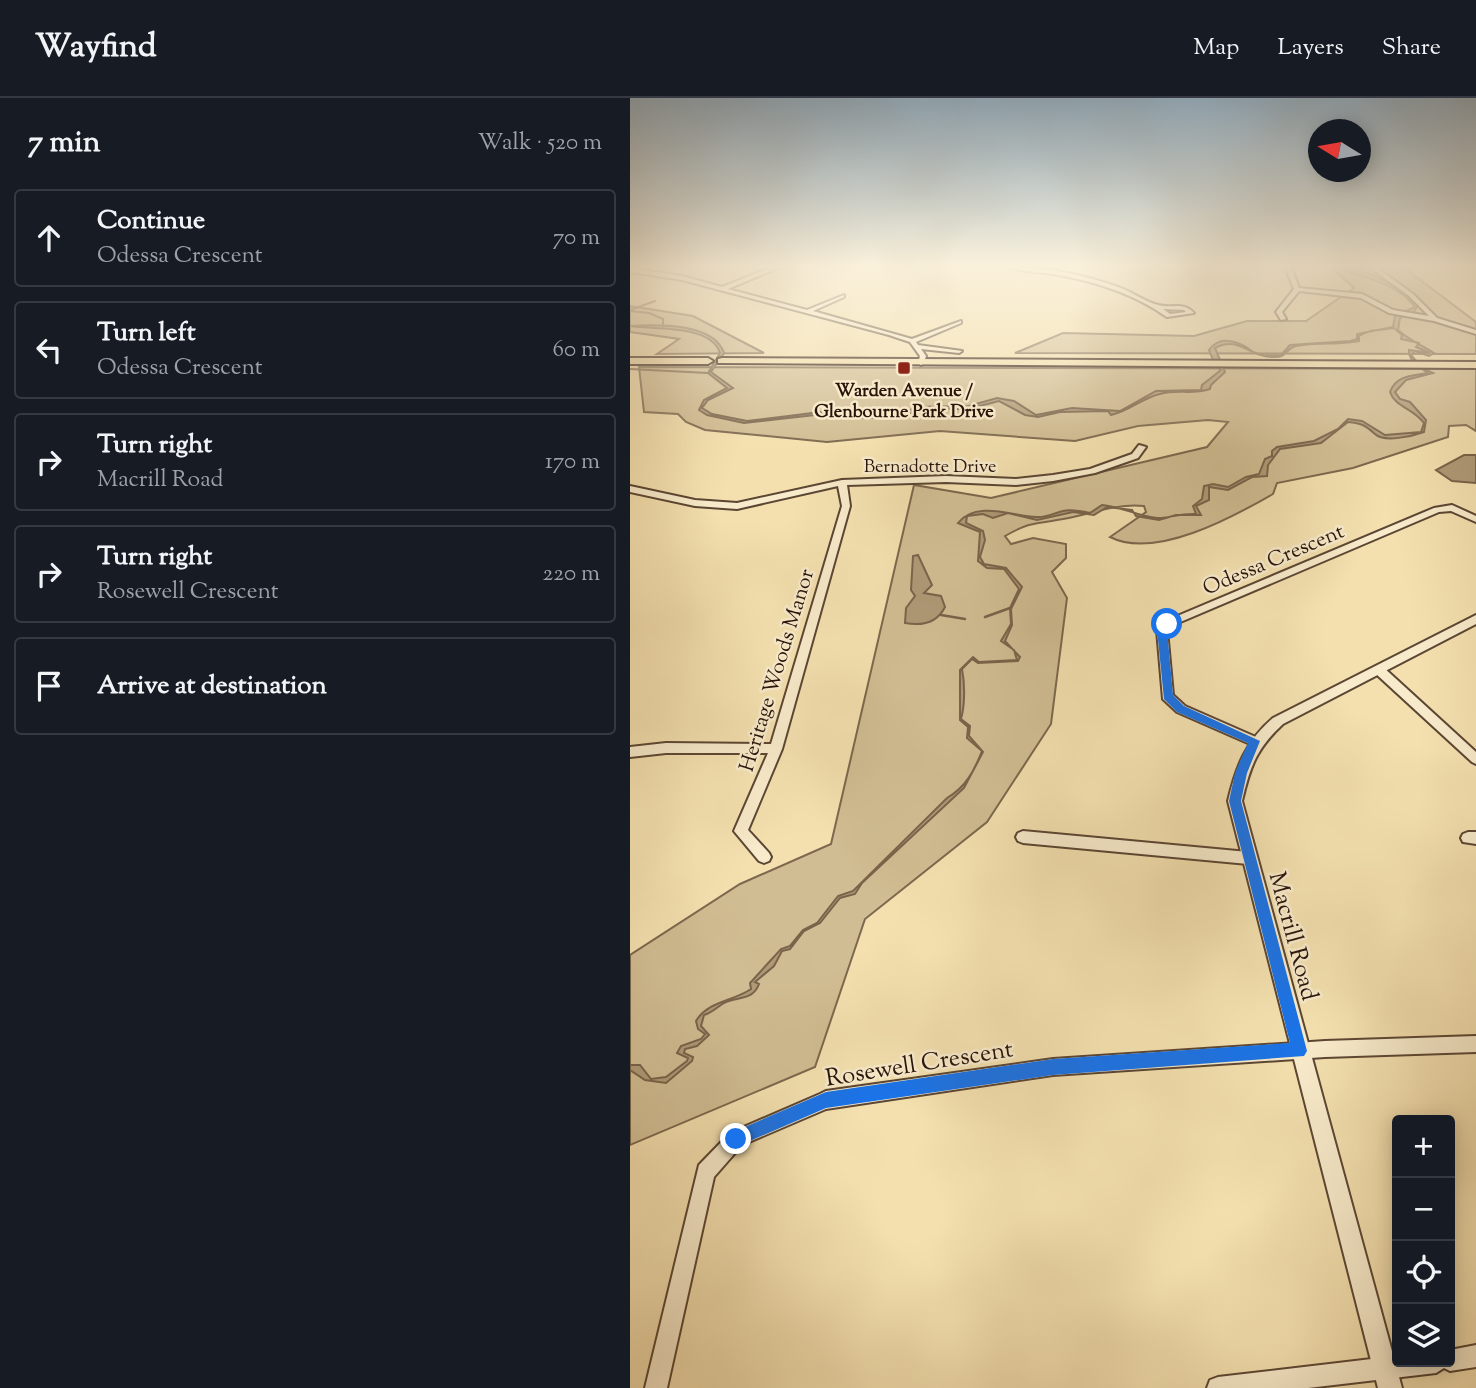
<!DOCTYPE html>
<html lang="en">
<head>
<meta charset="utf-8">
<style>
	body { margin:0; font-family:"Sorts Mill Goudy",serif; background:#20242c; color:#f1f3f6 }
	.controls { position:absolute; right:21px; bottom:21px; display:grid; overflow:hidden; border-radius:7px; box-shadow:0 4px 18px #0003 }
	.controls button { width:63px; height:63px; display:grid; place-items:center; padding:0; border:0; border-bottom:2px solid #363941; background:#171b24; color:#f1f3f6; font:35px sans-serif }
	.compass { position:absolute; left:678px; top:21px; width:63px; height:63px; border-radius:50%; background:#171b24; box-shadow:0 4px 18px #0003; rotate:281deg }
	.stop { position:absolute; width:21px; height:21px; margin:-16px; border:5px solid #1a73e8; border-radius:50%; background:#fff }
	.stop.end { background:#1a73e8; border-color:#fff; box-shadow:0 2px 7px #0008 }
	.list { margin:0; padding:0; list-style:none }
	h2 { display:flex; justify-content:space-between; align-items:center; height:91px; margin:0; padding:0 28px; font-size:30px }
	h2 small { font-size:23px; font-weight:400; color:#9ea1a6 }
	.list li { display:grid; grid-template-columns:46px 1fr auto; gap:21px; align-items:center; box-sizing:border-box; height:98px; margin:0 14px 14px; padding:0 14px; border:2px solid #363941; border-radius:7px }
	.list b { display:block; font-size:26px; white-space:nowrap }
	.list p { margin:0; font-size:23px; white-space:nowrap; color:#9ea1a6 }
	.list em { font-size:23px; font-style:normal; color:#9ea1a6 }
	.icon { flex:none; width:38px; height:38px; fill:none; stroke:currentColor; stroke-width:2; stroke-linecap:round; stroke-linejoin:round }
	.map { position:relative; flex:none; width:846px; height:1290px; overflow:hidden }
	header { display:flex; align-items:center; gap:42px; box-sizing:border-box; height:98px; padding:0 35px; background:#171b24; border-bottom:2px solid #363941 }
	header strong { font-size:33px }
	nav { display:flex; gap:38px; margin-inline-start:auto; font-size:24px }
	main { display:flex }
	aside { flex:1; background:#171b24 }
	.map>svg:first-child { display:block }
	.green { fill:#d1bd93; stroke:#7c684e; stroke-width:2 }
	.water { fill:#af9a77; stroke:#79644b; stroke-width:2 }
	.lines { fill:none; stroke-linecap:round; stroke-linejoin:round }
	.stream-far1 { stroke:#79644b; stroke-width:2 }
	.stream { stroke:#79644b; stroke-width:2.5 }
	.minor-casing { stroke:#5b4633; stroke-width:4 }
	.tertiary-casing { stroke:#5b4633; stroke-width:4 }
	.primary-casing { stroke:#28130a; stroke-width:4 }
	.minor { fill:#f8ebcb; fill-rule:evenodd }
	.tertiary { fill:#f8ebcb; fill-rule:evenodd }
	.primary { fill:#f4e0af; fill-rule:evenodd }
	.route { fill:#1a73e8 }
	.poi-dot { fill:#8f2418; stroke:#f8ebcb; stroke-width:2.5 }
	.labels { text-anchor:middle; stroke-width:5; stroke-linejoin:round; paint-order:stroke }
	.far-poi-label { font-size:18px; font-weight:bold; fill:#28130a; stroke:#f8ebcb }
	.far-street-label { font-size:18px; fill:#28130a; stroke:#f8ebcb }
	.street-label { font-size:21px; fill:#28130a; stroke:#f8ebcb }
	.near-street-label { font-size:24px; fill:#28130a; stroke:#f8ebcb }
</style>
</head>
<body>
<header>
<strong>Wayfind</strong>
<nav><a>Map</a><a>Layers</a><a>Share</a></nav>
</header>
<main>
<aside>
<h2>7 min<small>Walk · 520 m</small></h2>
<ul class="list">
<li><svg class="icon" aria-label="ahead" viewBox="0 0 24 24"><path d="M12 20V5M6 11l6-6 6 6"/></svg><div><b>Continue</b><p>Odessa Crescent</p></div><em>70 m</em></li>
<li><svg class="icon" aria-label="left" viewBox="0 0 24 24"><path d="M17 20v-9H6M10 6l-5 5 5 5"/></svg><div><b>Turn left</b><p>Odessa Crescent</p></div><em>60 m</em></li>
<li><svg class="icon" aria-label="right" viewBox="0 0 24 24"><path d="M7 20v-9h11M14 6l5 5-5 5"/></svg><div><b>Turn right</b><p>Macrill Road</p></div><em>170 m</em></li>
<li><svg class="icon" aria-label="right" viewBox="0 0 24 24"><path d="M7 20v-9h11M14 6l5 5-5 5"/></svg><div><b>Turn right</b><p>Rosewell Crescent</p></div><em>220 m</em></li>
<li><svg class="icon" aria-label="arrive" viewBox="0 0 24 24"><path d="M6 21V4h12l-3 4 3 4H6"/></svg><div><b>Arrive at destination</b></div></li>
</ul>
</aside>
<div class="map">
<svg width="846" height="1290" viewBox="0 0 846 1290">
	<rect width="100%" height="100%" fill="#f4e0af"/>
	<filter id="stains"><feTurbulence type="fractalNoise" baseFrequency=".00286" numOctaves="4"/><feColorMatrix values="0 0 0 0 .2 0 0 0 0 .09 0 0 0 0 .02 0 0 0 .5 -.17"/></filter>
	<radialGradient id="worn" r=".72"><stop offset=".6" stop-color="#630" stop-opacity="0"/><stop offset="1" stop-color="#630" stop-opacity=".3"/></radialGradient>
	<g class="green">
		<polygon points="701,169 773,169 846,224 846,256 385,255 433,235 564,238 617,223 676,223 724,190"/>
		<polygon points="0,208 63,218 134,255 27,256 49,241 0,234"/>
		<path d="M9 269 846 271V333L836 327 819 328 818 339 723 370 647 385 643 396C603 419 525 462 480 439L516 414 514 408C482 405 458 418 427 422 401 427 400 424 375 438L381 446 403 440 436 446V460L422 474 437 500 421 626 357 724 235 821 185 969 0 1047V857L110 786 201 746 284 387 361 400 577 349 598 324 578 322 508 328 445 343 310 333 197 344 75 332 56 324 48 316 14 314Z"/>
	</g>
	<g class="water">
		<path d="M719 169C737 174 772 188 788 207L784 214 770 220 768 232C779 242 790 246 804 255L799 258 785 253 781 257 792 270 803 275 776 282 765 294 770 301 780 304 796 322 794 334C783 338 754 345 745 336 737 329 733 325 718 324L691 345 650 351 638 367 637 378 622 379 598 392 579 389V402L566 408 571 417H546L529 422 506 418 502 412 477 409 464 417 443 414 407 422 378 415 363 420 353 416 337 418 336 425 353 433 355 442 350 459 354 466 376 470 392 489 381 511 382 527 375 543 390 559 388 563 348 565 342 561 332 571C335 586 335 607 331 621L340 628 339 638 353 654 334 690 232 785 225 796 210 800 190 825 174 833 160 851 152 853 144 868 125 884 129 886C123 903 107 898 94 905 87 909 82 915 74 917L71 928 79 937 67 948 55 951 54 955 63 959 62 963 36 985 15 982 0 972V967H10L21 981 36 979 57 963 58 960 47 955 51 948 71 941 75 936 68 931 66 923C78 903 104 903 121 891L120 885 151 851 160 848 173 832 187 825 208 798 223 793 317 700C336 689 344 673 352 653L337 640 338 629 330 622V572L343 559 349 564 387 562 384 552 371 543 381 526 380 510 389 491 374 471 357 470 348 463 350 434 328 425C346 402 383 418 406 419 416 420 424 415 433 413 442 411 451 413 460 415L472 407C492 409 508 418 527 420 536 421 550 415 566 416L563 408 572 401 574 388 583 386 598 389 616 379 629 376 635 361 642 358V353L647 349 684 343 708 331 718 321 732 323 755 337 791 334 794 325C783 310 765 309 760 294 766 277 782 278 798 275 791 270 778 263 779 252L800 255 786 249 789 245 771 241 772 237 764 230C752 232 739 231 729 238V243C712 247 675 244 663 249 655 253 656 259 645 259 620 260 609 237 585 250L595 274 581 287 580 291C563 297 547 291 530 296 512 300 500 313 481 317L478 313 430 314 408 319 395 317 369 303 338 311H290L270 319 226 320 194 316 114 325 77 317 69 312 74 302 97 290 78 275 90 255C81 226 22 232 0 228 28 226 84 225 94 255L81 274 103 290 78 302 72 310 82 316 117 323 198 313 222 318 271 317 286 309 339 308 367 300 384 303 406 317 442 310 490 313 526 293 571 292 572 287 591 272 585 267 579 252C591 235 612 245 623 254 629 259 644 257 651 257L660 247 720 243 727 241V236L763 229 765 218 785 209C769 187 738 180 713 172Z"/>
		<polygon points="834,357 846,357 846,385 822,383 806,372"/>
		<path d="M288 457 302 487 294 495 311 498 315 509C307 525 291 528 275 525L276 510 285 498 281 492 283 458Z"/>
	</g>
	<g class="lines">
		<g class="stream-far1">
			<polyline points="0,212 25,203"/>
			<polyline points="0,213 19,215 33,221 33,228"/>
			<polyline points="0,271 78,275"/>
		</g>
		<g class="stream">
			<polyline points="311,517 335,521"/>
			<polyline points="355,519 380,510"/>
		</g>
		<g class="minor-casing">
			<g id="minor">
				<polygon points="142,169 150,169 98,191 177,212 214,197 214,199 183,213 282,241 331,223 331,225 286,244 288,247 332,253 329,255 291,251 296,258 294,265 291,267 288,265 290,258 280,244 259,237 52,182 0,174 0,170 52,178 92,189"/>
				<path d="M379 169C415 169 454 177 488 189 501 193 515 204 528 207 542 211 553 203 564 215L537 219C503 195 464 183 423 176 409 174 392 174 379 169ZM533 211 554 212 556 214 540 216Z"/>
				<polygon points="655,169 661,169 669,190 732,196 763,212 799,218 779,198 739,169 746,169 783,196 807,220 846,232 846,236 804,223 759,215 731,200 669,193 652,214 656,221 651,222 646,214 664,191"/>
				<polygon points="509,347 516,349 508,360 465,375 423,383 386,387 316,384 217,387 220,408 152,651 118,732 139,755 141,759 139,763 134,765 129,763 104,733 138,655 36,655 0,659 0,649 36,645 141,646 212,408 208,388 107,411 65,408 0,394 0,388 65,402 107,405 212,382 316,378 386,381 423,377 460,371 502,356"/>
				<polygon points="822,407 846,418 846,424 821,413 809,414 541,528 537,532 543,597 555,608 628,640 630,643 628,646 620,646 547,614 533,601 527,532 533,524 804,410"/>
				<polygon points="749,568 753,569 846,654 846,666 842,664 745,575 743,572 745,569"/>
				<polygon points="393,733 618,754 623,756 625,760 623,764 618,766 393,745 388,743 386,739 388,735"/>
				<polygon points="838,734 846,734 846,746 833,744 831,740 833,736"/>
				<polygon points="846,938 846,954 695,959 423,977 196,1011 112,1047 84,1079 37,1290 15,1290 69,1067 100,1035 190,996 196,993 423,961 695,943"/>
				<polygon points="846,1247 846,1269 820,1273 814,1270 806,1275 678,1290 577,1290 580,1282 588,1279 767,1258 767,1264 820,1264 820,1252"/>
			</g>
		</g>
		<g class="tertiary-casing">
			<path id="tertiary" d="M846 517V526L653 626C626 651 620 669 612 703L772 1290H748L598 703C606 669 616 643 643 620Z"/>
		</g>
		<g class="primary-casing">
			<g id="primary">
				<polygon points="0,260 78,260 83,263 78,266 0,266"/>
				<polygon points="92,260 846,264 846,270 88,265 88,261"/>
			</g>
		</g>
		<use href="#minor" class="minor"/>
		<use href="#tertiary" class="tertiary"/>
		<use href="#primary" class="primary"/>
	</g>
	<linearGradient id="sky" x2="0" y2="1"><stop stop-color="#91aabb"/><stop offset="0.48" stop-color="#faf1db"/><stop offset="1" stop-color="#faf1db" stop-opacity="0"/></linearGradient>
	<rect width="846" height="350" fill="url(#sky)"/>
	<polygon class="route" points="533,524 542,526 537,532 543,597 554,608 630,643 617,675 611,703 677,953 674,958 423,977 196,1010 106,1049 101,1046 101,1035 196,994 423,961 660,945 599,703 605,675 618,645 547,614 534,601 527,532"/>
	<rect class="poi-dot" x="267" y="263" width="14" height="14" rx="3.5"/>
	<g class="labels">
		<g class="far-poi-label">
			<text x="274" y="298">Warden Avenue /<tspan x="274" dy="21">Glenbourne Park Drive</tspan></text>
		</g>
		<g class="far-street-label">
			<text x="300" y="374">Bernadotte Drive</text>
		</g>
		<g class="street-label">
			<text transform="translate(643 461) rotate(-23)" y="7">Odessa Crescent</text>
			<text transform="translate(146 572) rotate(-73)" y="7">Heritage Woods Manor</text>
		</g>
		<g class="near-street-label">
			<text transform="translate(664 838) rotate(75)" y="8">Macrill Road</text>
			<text transform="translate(289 965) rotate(-9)" y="8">Rosewell Crescent</text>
		</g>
	</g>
	<rect width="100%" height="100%" filter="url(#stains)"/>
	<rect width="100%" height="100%" fill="url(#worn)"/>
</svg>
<div class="controls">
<button>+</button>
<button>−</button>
<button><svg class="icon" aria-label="locate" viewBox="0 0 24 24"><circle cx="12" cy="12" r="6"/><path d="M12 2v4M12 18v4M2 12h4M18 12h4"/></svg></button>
<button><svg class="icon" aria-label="layers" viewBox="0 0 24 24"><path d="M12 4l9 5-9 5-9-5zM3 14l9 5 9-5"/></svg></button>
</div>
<svg class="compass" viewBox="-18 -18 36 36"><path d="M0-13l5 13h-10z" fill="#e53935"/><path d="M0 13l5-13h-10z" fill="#9ea1a6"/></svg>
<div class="stop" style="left:537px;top:526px"></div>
<div class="stop end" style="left:106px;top:1041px"></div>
</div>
</main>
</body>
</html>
